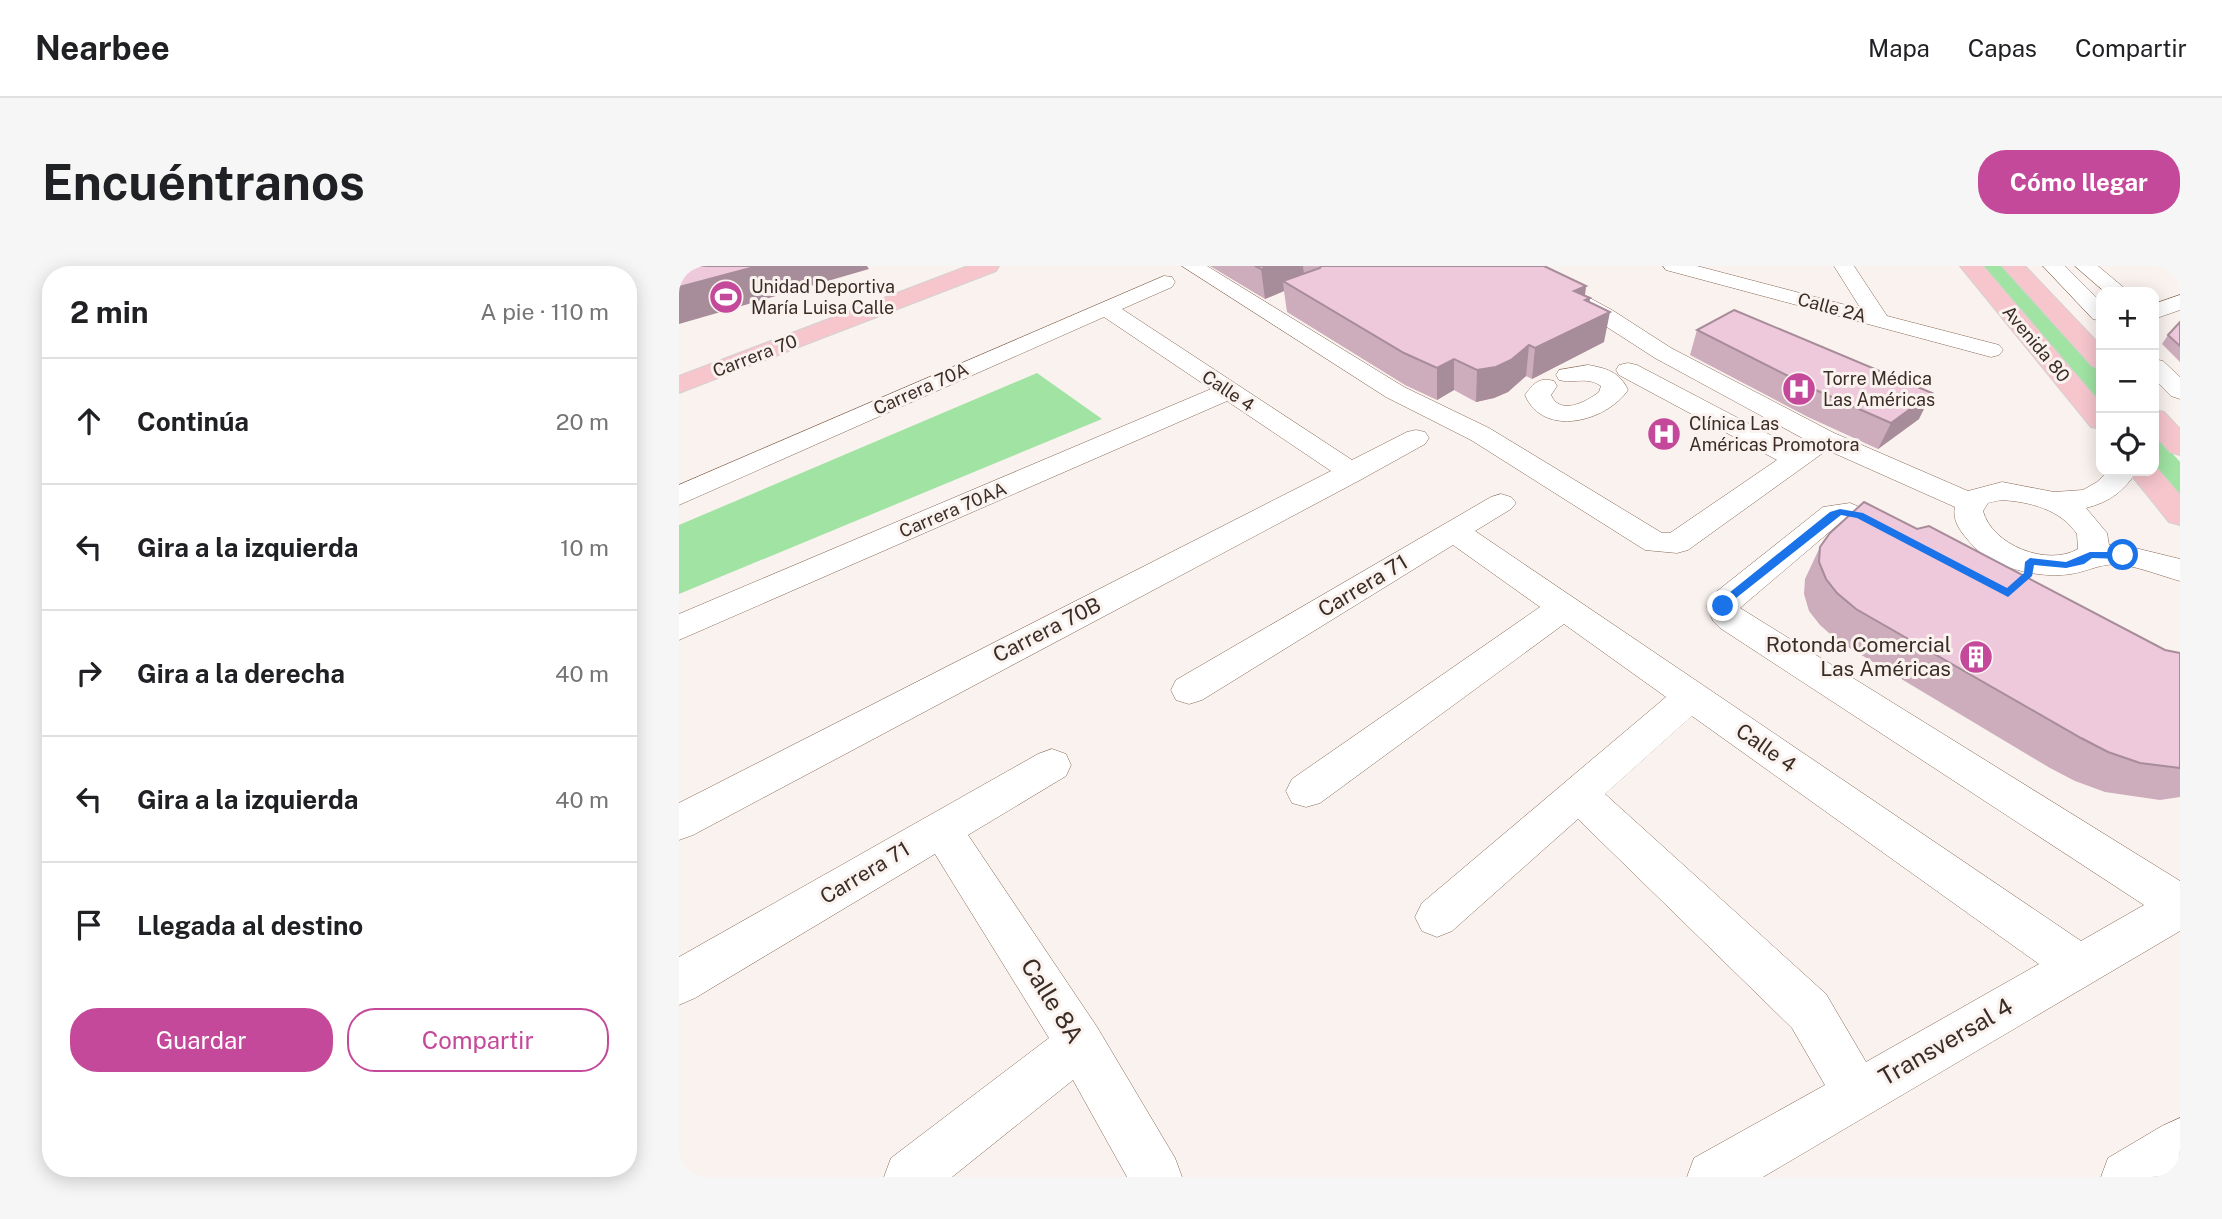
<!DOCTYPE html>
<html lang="es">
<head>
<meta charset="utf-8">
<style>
	body { margin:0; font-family:"Public Sans",sans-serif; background:#f6f6f6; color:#202124 }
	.controls { position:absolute; right:21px; top:21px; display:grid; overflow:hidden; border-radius:14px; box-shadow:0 4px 18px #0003 }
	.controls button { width:63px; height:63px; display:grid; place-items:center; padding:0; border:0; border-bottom:2px solid #e0e0e0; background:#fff; color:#202124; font:35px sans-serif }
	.stop { position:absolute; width:21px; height:21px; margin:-16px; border:5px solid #1a73e8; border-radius:50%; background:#fff }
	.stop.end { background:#1a73e8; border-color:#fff; box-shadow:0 2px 7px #0008 }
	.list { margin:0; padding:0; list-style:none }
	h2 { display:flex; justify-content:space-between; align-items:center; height:91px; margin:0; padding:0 28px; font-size:30px }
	h2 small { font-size:23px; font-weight:400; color:#757577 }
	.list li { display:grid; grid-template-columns:46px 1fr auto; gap:21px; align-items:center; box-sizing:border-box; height:126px; padding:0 28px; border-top:2px solid #e0e0e0 }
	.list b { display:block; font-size:26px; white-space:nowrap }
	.list em { font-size:23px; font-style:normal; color:#757577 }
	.actions { display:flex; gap:14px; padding:21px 28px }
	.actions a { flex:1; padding:16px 0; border:2px solid #c5499a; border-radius:28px; text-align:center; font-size:24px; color:#c5499a }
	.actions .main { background:#c5499a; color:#fff }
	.icon { flex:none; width:38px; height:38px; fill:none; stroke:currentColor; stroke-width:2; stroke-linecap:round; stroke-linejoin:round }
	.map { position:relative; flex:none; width:1501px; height:911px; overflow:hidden; border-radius:28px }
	header { display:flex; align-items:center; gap:42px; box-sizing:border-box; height:98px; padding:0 35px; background:#fff; border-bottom:2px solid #e0e0e0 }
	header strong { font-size:33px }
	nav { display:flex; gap:38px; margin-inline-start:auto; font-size:24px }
	.intro { display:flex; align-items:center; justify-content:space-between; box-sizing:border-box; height:168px; padding:0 42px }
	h1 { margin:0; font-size:49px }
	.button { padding:18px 32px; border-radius:28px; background:#c5499a; color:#fff; font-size:24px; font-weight:700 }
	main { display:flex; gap:42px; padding:0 42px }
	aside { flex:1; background:#fff; border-radius:28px; box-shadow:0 4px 18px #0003 }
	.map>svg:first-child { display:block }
	.green { fill:#a0e3a3 }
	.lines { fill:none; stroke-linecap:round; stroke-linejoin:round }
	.minor-casing { stroke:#876855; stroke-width:1 }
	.major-casing { stroke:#d4d1cf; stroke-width:2 }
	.minor { fill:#fff; fill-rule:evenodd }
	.major { fill:#f7c6cd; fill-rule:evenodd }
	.wall { fill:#cdacbc }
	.shaded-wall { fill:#a78c99 }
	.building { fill:#eec8db; stroke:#a78c99; stroke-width:2 }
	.route { fill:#1a73e8 }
	.labels { text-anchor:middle; stroke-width:6; stroke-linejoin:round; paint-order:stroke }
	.far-poi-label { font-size:18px; fill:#3b2d25; stroke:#faf2ee; text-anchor:start }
	.far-street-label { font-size:18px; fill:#3b2d25; stroke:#faf2ee }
	.street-label { font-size:21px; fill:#3b2d25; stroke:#faf2ee }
	.poi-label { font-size:21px; fill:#3b2d25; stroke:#faf2ee; text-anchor:end }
	.near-street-label { font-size:24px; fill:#3b2d25; stroke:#faf2ee }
</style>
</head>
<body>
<header>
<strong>Nearbee</strong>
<nav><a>Mapa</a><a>Capas</a><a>Compartir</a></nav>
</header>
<div class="intro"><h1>Encuéntranos</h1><a class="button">Cómo llegar</a></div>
<main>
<aside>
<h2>2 min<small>A pie · 110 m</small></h2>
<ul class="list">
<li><svg class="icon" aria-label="ahead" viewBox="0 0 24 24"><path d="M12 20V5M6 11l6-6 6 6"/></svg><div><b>Continúa</b></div><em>20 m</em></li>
<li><svg class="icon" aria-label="left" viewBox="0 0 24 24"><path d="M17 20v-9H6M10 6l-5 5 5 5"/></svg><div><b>Gira a la izquierda</b></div><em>10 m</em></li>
<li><svg class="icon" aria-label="right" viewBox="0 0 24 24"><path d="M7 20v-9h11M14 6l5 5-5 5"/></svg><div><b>Gira a la derecha</b></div><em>40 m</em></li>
<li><svg class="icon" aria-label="left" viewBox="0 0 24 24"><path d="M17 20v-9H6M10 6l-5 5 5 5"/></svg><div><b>Gira a la izquierda</b></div><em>40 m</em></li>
<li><svg class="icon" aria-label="arrive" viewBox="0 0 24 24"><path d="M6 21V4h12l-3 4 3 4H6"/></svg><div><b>Llegada al destino</b></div></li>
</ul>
<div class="actions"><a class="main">Guardar</a><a>Compartir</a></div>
</aside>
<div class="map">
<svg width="1501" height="911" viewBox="0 0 1501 911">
	<rect width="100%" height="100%" fill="#faf2ee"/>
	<g class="green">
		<polygon points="1302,0 1326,0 1422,108 1422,138"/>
		<polygon points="358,107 423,153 0,328 0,259"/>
		<polygon points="1475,167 1501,196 1501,229 1475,198"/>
	</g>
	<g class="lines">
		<g class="minor-casing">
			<g id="minor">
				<path d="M503 0H528L725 121 810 162 983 267H991L1098 194 940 109 937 104 940 99 949 97 958 99 1116 182 1127 174 976 92 917 54 829 4 826 0H851L933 44 992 82 1155 167 1289 225 1323 216 1375 226 1404 224 1418 216 1429 205H1458C1445 225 1431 236 1407 242L1428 267 1430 279H1444L1501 293V315C1483 310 1463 302 1444 299 1423 296 1411 305 1392 308 1360 313 1310 302 1289 274 1281 265 1273 254 1276 241L1148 184 1009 284 998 287 966 284 792 174 707 131ZM1323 234C1351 236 1381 243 1398 268L1399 283C1368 301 1313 279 1304 245L1309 237Z"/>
				<polygon points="984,0 1018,0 1182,43 1155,0 1175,0 1208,50 1320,79 1324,84 1320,89 1312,91 987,4"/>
				<polygon points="1364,0 1386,0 1422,36 1422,55 1414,53"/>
				<polygon points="1396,0 1419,0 1450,26 1426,26"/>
				<polygon points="485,10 493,11 496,16 493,21 443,43 673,194 728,166 737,164 746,166 750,172 746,178 683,213 14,569 0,574 0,537 652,205 548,135 0,374 0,348 532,123 425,51 0,239 0,219"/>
				<polygon points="1501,29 1501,44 1475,53 1475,38"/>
				<polygon points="1475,93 1484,95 1501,111 1501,133 1492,130 1475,113"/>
				<path d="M909 99C927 102 941 106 949 124 927 156 864 172 846 129 855 117 860 111 875 115L878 120 872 129C881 150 907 136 920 126L922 120C908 110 895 118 880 114L877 109 880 104Z"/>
				<path d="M822 228 832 231 837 237 832 243 796 265 1402 675 1465 639 1041 362 1034 355 1028 340 1037 326 1144 241 1171 237 1229 262 1233 269 1229 276 1218 279 1207 276 1167 256H1162L1061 342 1501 615V665L1084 911H1008L1015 892 1146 819 1113 762 899 553 773 665 758 671 743 665 736 651 743 637 987 431 885 358 641 537 627 541 613 537 607 525 613 513 861 341 774 279 523 434 510 438 497 434 492 424 497 414 812 231ZM1013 450 1360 698 1187 796 1147 728 926 528Z"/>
				<polygon points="373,483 387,488 392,499 387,510 289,569 418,761 496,892 503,911 448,911 394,814 273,911 205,911 212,892 370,772 256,588 16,732 0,739 0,691 359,488"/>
				<polygon points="1501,852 1501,908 1496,911 1422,911 1429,892 1483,860"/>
			</g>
		</g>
		<g class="major-casing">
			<g id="major">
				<polygon points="289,0 320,0 317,5 0,127 0,110"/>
				<polygon points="1281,0 1304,0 1422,138 1422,163 1412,161"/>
				<polygon points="1323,0 1346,0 1422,80 1422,103 1413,100"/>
				<polygon points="1475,144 1485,146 1501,163 1501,189 1491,186 1475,168"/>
				<polygon points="1475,199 1501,229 1501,259 1490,256 1449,205 1475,205"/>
			</g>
		</g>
		<use href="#minor" class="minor"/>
		<use href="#major" class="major"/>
	</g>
	<g class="wall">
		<polygon points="531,0 865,0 907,20 906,30 911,32 910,36 925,76 853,113 847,110 829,126 815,132 797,136 775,124 758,134 726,119 608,46 605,25 586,33"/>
		<polygon points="1501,56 1501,96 1483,78 1489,69"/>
		<polygon points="1018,64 1240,153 1199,183 1129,151 1011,89"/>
		<polygon points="1238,263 1486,384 1501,387 1501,531 1481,534 1426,526 1396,515 1371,502 1159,375 1141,359 1130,345 1125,328 1126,313 1141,281"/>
	</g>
	<g class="shaded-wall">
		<polygon points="79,0 188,0 190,3 0,58 0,21"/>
		<polygon points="590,0 624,0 626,17 604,15 605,25 586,33 582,3"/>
		<polygon points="907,20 903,50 895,25"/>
		<polygon points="911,32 907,57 931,46 925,76 853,113 856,82 906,34"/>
		<polygon points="850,79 847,110 829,126 815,132 797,136 798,104"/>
		<polygon points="775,93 775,124 758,134 758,102"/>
		<polygon points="1253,127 1240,153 1199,183 1212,157"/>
	</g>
	<g class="building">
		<polygon points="0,0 79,0 0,21"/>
		<polygon points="576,0 590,0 582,3"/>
		<polygon points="642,0 865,0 907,20 895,25 911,32 906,34 931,46 856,82 850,79 832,94 817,101 798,104 775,93 758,102 725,87 604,15 641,2"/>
		<polygon points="1055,44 1253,127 1212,157 1139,125 1018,64"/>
		<polygon points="1501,56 1501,80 1489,69"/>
		<polygon points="1185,236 1238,263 1250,260 1486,384 1501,387 1501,502 1461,497 1429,486 1402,472 1177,343 1158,327 1147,313 1140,296 1141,281 1151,267"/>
	</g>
	<polygon class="route" points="1161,243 1184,247 1328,322 1345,307 1346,296 1351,292 1387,296 1411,286 1444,286 1449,289 1444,293 1413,292 1405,298 1387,302 1355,299 1353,310 1329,331 1178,252 1162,249 1052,336 1048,343 1041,343 1039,340 1045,331 1151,246"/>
	<defs>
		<g id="stadium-disc" transform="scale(1.75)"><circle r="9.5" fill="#c5499a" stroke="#faf2ee"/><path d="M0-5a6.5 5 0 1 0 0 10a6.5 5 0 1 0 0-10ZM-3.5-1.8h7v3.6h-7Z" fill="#fff"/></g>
		<g id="hospital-disc" transform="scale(1.75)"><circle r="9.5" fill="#c5499a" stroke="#faf2ee"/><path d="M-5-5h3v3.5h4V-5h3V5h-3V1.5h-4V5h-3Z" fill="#fff"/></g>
		<g id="building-disc" transform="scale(1.75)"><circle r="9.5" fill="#c5499a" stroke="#faf2ee"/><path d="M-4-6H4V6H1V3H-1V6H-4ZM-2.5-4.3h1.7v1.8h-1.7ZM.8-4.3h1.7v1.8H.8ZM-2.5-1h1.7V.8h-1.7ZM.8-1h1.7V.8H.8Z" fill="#fff"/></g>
	</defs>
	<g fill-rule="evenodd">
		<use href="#stadium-disc" x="47" y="31"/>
		<use href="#hospital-disc" x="1120" y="123"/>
		<use href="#hospital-disc" x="985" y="168"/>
		<use href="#building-disc" x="1297" y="391"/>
	</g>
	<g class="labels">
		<g class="far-poi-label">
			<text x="72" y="27">Unidad Deportiva<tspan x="72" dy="21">María Luisa Calle</tspan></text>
			<text x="1144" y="119">Torre Médica<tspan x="1144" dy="21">Las Américas</tspan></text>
			<text x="1010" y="164">Clínica Las<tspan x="1010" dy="21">Américas Promotora</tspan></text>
		</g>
		<g class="far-street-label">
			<text transform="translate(1153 42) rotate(15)" y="6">Calle 2A</text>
			<text transform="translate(1357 78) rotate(50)" y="6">Avenida 80</text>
			<text transform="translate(76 90) rotate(-21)" y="6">Carrera 70</text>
			<text transform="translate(242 123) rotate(-24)" y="6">Carrera 70A</text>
			<text transform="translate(549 125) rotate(34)" y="6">Calle 4</text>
			<text transform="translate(274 244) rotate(-23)" y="6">Carrera 70AA</text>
		</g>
		<g class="street-label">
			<text transform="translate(684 320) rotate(-31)" y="7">Carrera 71</text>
			<text transform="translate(368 364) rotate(-27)" y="7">Carrera 70B</text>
			<text transform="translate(1087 482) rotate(35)" y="7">Calle 4</text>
			<text transform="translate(186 607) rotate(-31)" y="7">Carrera 71</text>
		</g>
		<g class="poi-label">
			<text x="1272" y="386">Rotonda Comercial<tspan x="1272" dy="24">Las Américas</tspan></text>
		</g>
		<g class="near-street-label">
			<text transform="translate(373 735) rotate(58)" y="8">Calle 8A</text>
			<text transform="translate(1267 776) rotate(-30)" y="8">Transversal 4</text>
		</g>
	</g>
</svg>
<div class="controls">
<button>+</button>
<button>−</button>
<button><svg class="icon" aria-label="locate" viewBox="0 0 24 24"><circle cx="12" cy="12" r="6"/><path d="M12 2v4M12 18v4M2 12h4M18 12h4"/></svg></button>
</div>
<div class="stop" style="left:1444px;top:289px"></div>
<div class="stop end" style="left:1044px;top:340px"></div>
</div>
</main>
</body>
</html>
